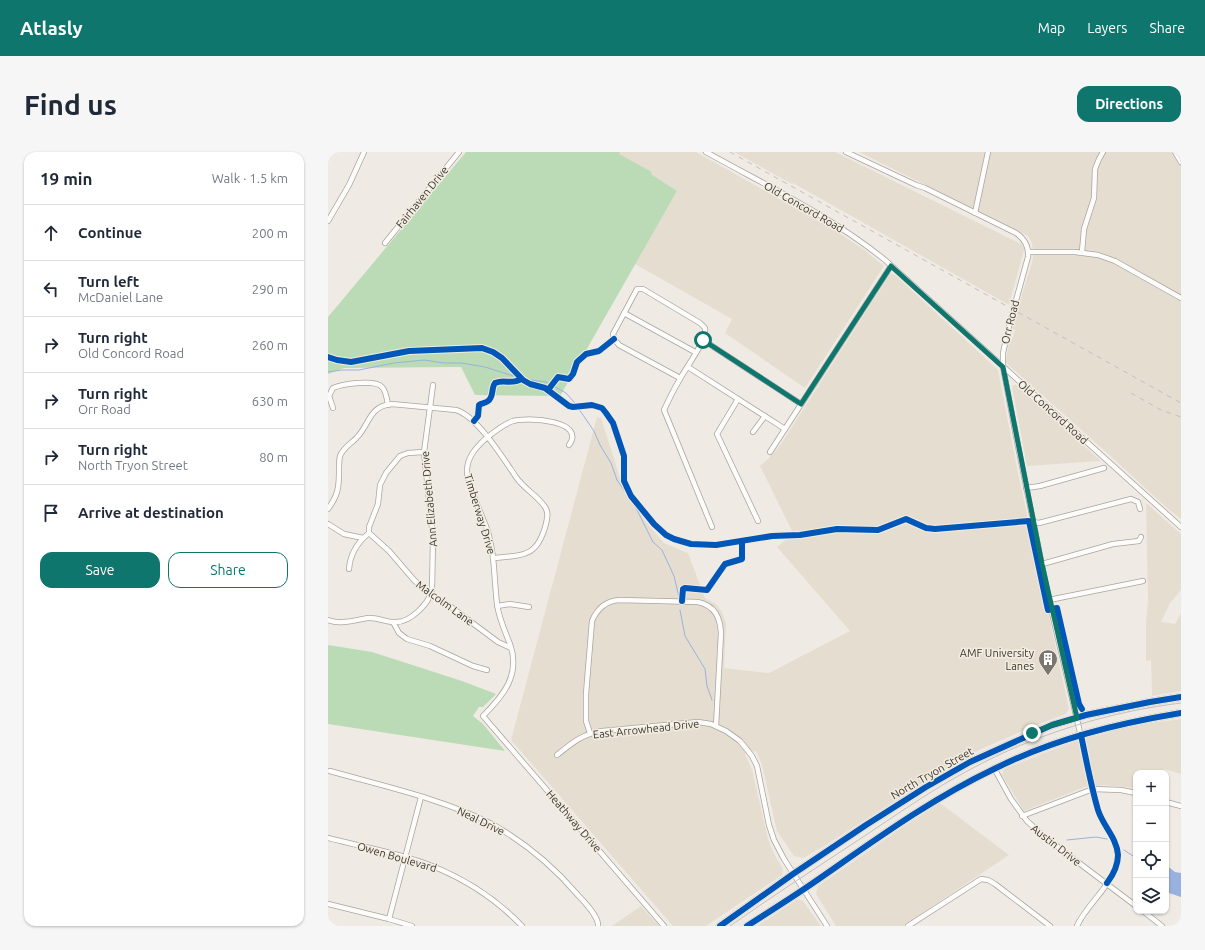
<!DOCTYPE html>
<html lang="en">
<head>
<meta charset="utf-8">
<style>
	body { margin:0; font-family:Ubuntu,sans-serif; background:#f6f6f7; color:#1f2937 }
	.controls { position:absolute; right:12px; bottom:12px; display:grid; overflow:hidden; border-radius:8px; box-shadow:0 1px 3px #0004 }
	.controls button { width:36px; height:36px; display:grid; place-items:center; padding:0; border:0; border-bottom:1px solid #e0e1e3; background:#fff; color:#1f2937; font:20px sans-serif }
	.stop { position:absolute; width:12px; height:12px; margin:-9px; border:3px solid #0f766e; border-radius:50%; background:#fff }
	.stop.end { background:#0f766e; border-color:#fff; box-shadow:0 1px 4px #0008 }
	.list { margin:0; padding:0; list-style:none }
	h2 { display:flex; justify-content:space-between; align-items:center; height:52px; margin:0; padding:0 16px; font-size:17px }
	h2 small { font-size:13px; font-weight:400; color:#747a83 }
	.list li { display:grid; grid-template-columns:26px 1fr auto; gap:12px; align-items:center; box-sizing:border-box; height:56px; padding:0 16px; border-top:1px solid #e0e1e3 }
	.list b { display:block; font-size:15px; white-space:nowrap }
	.list p { margin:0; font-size:13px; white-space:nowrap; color:#747a83 }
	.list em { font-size:13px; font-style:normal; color:#747a83 }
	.actions { display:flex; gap:8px; padding:12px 16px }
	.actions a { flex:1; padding:9px 0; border:1px solid #0f766e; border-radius:12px; text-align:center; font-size:14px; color:#0f766e }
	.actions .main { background:#0f766e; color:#fff }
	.icon { flex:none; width:22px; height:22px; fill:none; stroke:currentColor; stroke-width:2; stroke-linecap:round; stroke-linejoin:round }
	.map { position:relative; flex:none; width:853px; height:774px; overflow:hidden; border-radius:12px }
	header { display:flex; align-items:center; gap:24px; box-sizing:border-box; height:56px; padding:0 20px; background:#0f766e; color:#fff }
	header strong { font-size:19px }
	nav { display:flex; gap:22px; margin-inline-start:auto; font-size:14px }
	.intro { display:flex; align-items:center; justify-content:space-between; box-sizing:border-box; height:96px; padding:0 24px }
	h1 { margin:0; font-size:28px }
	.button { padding:10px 18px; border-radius:12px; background:#0f766e; color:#fff; font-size:14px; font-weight:700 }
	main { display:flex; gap:24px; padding:0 24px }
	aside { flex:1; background:#fff; border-radius:12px; box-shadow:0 1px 3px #0004 }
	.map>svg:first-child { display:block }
	.built { fill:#e5ded0 }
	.forest { fill:#badbb6 }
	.water { fill:#9ab1de }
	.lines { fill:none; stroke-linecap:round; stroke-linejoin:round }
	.stream { stroke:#9ab1de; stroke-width:1 }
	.minor-casing { stroke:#a8a5a0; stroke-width:6 }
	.major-casing { stroke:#a8a5a0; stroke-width:8 }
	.minor { stroke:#fdfcfb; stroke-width:4.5 }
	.major { stroke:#fdfcfb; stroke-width:5.5 }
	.tram { stroke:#c0c0be; stroke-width:1 }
	.rail { stroke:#c0c0be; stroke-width:1; stroke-dasharray:5 5; stroke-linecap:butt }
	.cycleway-casing { stroke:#f3ece0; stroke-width:8 }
	.cycleway { stroke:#0057b8; stroke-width:6 }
	.route { stroke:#0f766e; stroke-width:5 }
	.labels { text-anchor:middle; stroke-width:3; stroke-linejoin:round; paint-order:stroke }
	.street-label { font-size:11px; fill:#393732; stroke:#f3ece0 }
	.poi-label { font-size:11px; fill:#393732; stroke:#f3ece0; text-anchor:end }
</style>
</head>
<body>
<header>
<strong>Atlasly</strong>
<nav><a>Map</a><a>Layers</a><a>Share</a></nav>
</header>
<div class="intro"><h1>Find us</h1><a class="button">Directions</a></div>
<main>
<aside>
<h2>19 min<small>Walk · 1.5 km</small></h2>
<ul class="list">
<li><svg class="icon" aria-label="ahead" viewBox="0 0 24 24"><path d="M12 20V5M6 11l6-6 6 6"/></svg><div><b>Continue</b></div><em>200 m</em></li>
<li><svg class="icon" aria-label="left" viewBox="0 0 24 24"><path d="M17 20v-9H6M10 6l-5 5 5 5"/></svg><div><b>Turn left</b><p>McDaniel Lane</p></div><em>290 m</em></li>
<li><svg class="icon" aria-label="right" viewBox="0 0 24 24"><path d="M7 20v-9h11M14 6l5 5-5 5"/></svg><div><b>Turn right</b><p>Old Concord Road</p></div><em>260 m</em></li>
<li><svg class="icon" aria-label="right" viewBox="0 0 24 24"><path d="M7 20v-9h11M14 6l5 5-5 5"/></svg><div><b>Turn right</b><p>Orr Road</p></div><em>630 m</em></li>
<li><svg class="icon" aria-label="right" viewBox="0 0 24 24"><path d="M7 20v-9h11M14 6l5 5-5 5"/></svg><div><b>Turn right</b><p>North Tryon Street</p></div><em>80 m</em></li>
<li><svg class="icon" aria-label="arrive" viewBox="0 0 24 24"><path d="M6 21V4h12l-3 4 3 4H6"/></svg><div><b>Arrive at destination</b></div></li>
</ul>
<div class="actions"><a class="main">Save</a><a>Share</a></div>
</aside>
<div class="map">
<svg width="853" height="774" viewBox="0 0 853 774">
	<rect width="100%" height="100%" fill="#efebe4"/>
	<g class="built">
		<polygon points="292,0 368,0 508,79 535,97 556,114 477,236 397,181 404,167 307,112 349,39 323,22 324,20 290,2"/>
		<polygon points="406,0 507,0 697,94 681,153 465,31 464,32"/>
		<polygon points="531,0 853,0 853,367 839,356 777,299 677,210 682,187 684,187 687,178 684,176 705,107 704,91 700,84"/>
		<polygon points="562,122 566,122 670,218 689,316 741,557 738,562 708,573 651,598 602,626 498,693 475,706 466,704 449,679 434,613 428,599 417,602 424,618 440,687 446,702 455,717 454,723 378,774 345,774 183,588 269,265 273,266 288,313 294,333 316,367 336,391 360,401 377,446 388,452 394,460 398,471 396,516 441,521 522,479 449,395 465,381 432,314 441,306 453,292"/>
		<polygon points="685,233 688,233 773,309 699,314 684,235"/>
		<polygon points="818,351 853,382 853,438 842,451 833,470 847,472 853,461 853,539 824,544 823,508 818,509 818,471 820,448"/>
		<polygon points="853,567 853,622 836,617 835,621 808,621 808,636 776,633 757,635 696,659 674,623 676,617 716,601 749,589 789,578 822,571"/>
		<polygon points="612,651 681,703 575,774 508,774 488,742 490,734 575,675"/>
		<polygon points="470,747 475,749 493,774 429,774"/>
		<polygon points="313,754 331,774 284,774"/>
	</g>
	<g class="forest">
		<polygon points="138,0 292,0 291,2 324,20 323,22 349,39 232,244 147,243 133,215 16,216 0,222 0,165"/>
		<polygon points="0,493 44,500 134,529 168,542 155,555 151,555 145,564 155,572 177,599 0,572"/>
	</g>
	<polygon class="water" points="838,713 847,720 853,721 853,745 838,740"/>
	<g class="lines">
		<g class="stream">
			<polyline points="0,220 14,218 31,218 66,211 96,208 116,211 133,211 157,215 195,227 218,230 231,237 238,241 246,250 266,279 272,293 283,311 289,328 307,354 325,390 334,398 346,424 351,445"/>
			<polyline points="352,458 357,484 377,517 379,534 384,548"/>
			<polyline points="739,688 768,685 779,687"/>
			<polyline points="796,698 808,706"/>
		</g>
		<g class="minor-casing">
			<g id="minor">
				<path d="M378 0C439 34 503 64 557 108L853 375"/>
				<path d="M518 0 588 33 597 36 688 81C697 87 701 94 700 105L681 174 675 201V215L688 284 721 448 769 653C772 668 785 680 788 695 796 727 760 748 749 774"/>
				<polyline points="847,0 853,10"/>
				<polyline points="647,61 660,0"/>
				<polyline points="0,69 21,33 36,0"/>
				<polyline points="57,91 131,0"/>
				<polyline points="701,100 747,100 770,103 787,109 853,146"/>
				<polyline points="754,100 756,77 766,46 767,17 771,7 775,0"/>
				<polyline points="296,161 367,200"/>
				<polyline points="375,188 473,252"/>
				<polyline points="360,215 457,277"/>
				<path d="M352 226 291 193 286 187 285 182 309 137H315L372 171 377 176C379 189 358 215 352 227 346 237 341 247 336 258L384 375"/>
				<polyline points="410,247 389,282 430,369"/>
				<path d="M5 256 1 244 5 236C14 232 47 227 54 235 58 239 59 247 60 253"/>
				<polyline points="425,280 437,264"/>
				<path d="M241 293C259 268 199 265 185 269 173 273 165 281 155 289 147 297 140 305 139 317 138 330 154 363 159 377 167 402 166 427 169 452 171 467 177 479 182 492 193 523 175 544 155 564L336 774"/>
				<polyline points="442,300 563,114"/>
				<polyline points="698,336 712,334 776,316"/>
				<path d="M0 357C10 343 11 336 11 319 11 314 11 308 12 304 16 294 25 291 31 283 42 270 42 254 64 252L128 258C149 264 175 306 188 325 196 337 209 343 217 355 221 361 219 366 218 372 209 406 195 403 165 406"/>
				<polyline points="705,370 711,371 803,347 810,350 812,357"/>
				<polyline points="0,372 16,382 35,386"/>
				<polyline points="41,381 61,399 86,428 98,439 123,455 170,490 183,496"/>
				<polyline points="41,381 41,375 50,352 52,333 58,321 72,304 80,301 96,300"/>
				<polyline points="714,412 725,409 785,392 811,389 813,385"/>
				<path d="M21 417C22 403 30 390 41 381"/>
				<polyline points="721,448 815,429"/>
				<polyline points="169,454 182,452 201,455"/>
				<path d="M0 468C13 473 27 468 40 466 50 465 59 471 68 470 83 470 100 452 104 439L105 386 96 300 105 233"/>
				<polyline points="65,470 71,481 79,487 102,494 145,514 159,518"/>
				<path d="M262 581 258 569V542L264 469C269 457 278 449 291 448L370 450C387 454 392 465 393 481L388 574"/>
				<path d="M229 603C244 591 254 582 274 579L370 570 383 572 398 579 412 589 424 604 429 614 441 673 446 688 456 707 499 774"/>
				<polyline points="666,616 683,647 699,669 718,686 808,754"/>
				<path d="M2 619C55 634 115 647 164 672 196 690 225 714 249 742 255 749 271 764 270 774"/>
				<polyline points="838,650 853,654"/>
				<polyline points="694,664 765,637 793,638 808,641"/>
				<path d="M0 686C35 695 76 702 109 716 140 729 170 749 194 774"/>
				<polyline points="0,752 61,767 84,774"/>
				<polyline points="815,759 834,774"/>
				<polyline points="61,767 93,645"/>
				<polyline points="580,774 653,727 660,728 667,732 722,774"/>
			</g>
		</g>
		<g class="major-casing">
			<g id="major">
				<polyline points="392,774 465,722 538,673 598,635 642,610 724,573 758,563 822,550 853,545"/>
				<path d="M419 774C441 760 463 746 485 731 543 691 601 648 666 617 726 587 787 572 853 561"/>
			</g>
		</g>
		<use href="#minor" class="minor"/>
		<use href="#major" class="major"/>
		<path class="tram" d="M402 774C446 743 491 714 535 685 571 661 605 637 643 617 708 582 780 560 853 551"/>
		<g class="rail">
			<polyline points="402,0 853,251"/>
			<polyline points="803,241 833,258 853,265"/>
		</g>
		<g class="cycleway-casing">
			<g id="cycleway">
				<polyline points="0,205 9,208 23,210 81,199 154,196 165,200 174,206 195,228 202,232 217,236 241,254 245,255 264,253 274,256 278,261 285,271 296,304 296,329 303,344 326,372 338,383 346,387 363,392 388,393 444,384 472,383 509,377 550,378 578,367 598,376 607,377 701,369 720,458 729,456 751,552 754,557"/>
				<polyline points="220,238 230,225 241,227 245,222 249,210 258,202 271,199 286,187"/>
				<path d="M146 269 150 264 151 253C154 251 158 251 160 249 166 245 163 236 167 231 176 227 184 233 193 227"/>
				<polyline points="354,449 355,437 357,436 379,438 397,412 414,407 414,389"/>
				<path d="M753 583C758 607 763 634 770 658 775 674 789 686 790 703 790 714 785 723 779 731"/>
				<polyline points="392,774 465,722 538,673 598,635 642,610 724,573 758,563 822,550 853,545"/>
				<path d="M419 774C441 760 463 746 485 731 543 691 601 648 666 617 726 587 787 572 853 561"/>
			</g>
		</g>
		<use href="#cycleway" class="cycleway"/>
	</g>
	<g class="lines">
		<polyline class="route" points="375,188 473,252 563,114 675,215 714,412 749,566 724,573 704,581"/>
	</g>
	<defs>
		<g id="building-pin" transform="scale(1)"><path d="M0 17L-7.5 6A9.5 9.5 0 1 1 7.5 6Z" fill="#797670" stroke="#f3ece0"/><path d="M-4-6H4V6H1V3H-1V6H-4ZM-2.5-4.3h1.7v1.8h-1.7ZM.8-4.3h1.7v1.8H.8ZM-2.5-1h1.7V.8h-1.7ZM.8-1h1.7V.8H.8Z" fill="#fff"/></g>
	</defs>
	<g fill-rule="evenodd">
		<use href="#building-pin" x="720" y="507"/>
	</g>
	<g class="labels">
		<g class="street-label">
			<text transform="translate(94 45) rotate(-51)" y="4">Fairhaven Drive</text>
			<text transform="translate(476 55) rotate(30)" y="4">Old Concord Road</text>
			<text transform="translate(682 170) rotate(-76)" y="4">Orr Road</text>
			<text transform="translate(725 260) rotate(42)" y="4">Old Concord Road</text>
			<text transform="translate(101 347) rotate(-95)" y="4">Ann Elizabeth Drive</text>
			<text transform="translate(152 362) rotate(73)" y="4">Timberway Drive</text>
			<text transform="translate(117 451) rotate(36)" y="4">Malcolm Lane</text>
			<text transform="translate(318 577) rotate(-6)" y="4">East Arrowhead Drive</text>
			<text transform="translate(604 621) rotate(-30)" y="4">North Tryon Street</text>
			<text transform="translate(153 669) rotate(26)" y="4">Neal Drive</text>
			<text transform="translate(246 669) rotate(49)" y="4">Heathway Drive</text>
			<text transform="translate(728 693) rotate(38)" y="4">Austin Drive</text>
			<text transform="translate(69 705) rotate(16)" y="4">Owen Boulevard</text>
		</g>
		<g class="poi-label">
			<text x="706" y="505">AMF University<tspan x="706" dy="13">Lanes</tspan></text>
		</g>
	</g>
</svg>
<div class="controls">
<button>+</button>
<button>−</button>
<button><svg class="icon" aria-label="locate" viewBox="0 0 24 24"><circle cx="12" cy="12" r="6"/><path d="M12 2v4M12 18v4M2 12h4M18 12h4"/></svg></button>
<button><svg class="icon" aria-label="layers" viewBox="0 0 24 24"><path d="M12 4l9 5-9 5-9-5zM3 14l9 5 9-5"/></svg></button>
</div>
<div class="stop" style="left:375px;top:188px"></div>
<div class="stop end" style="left:704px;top:581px"></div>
</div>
</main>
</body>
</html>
